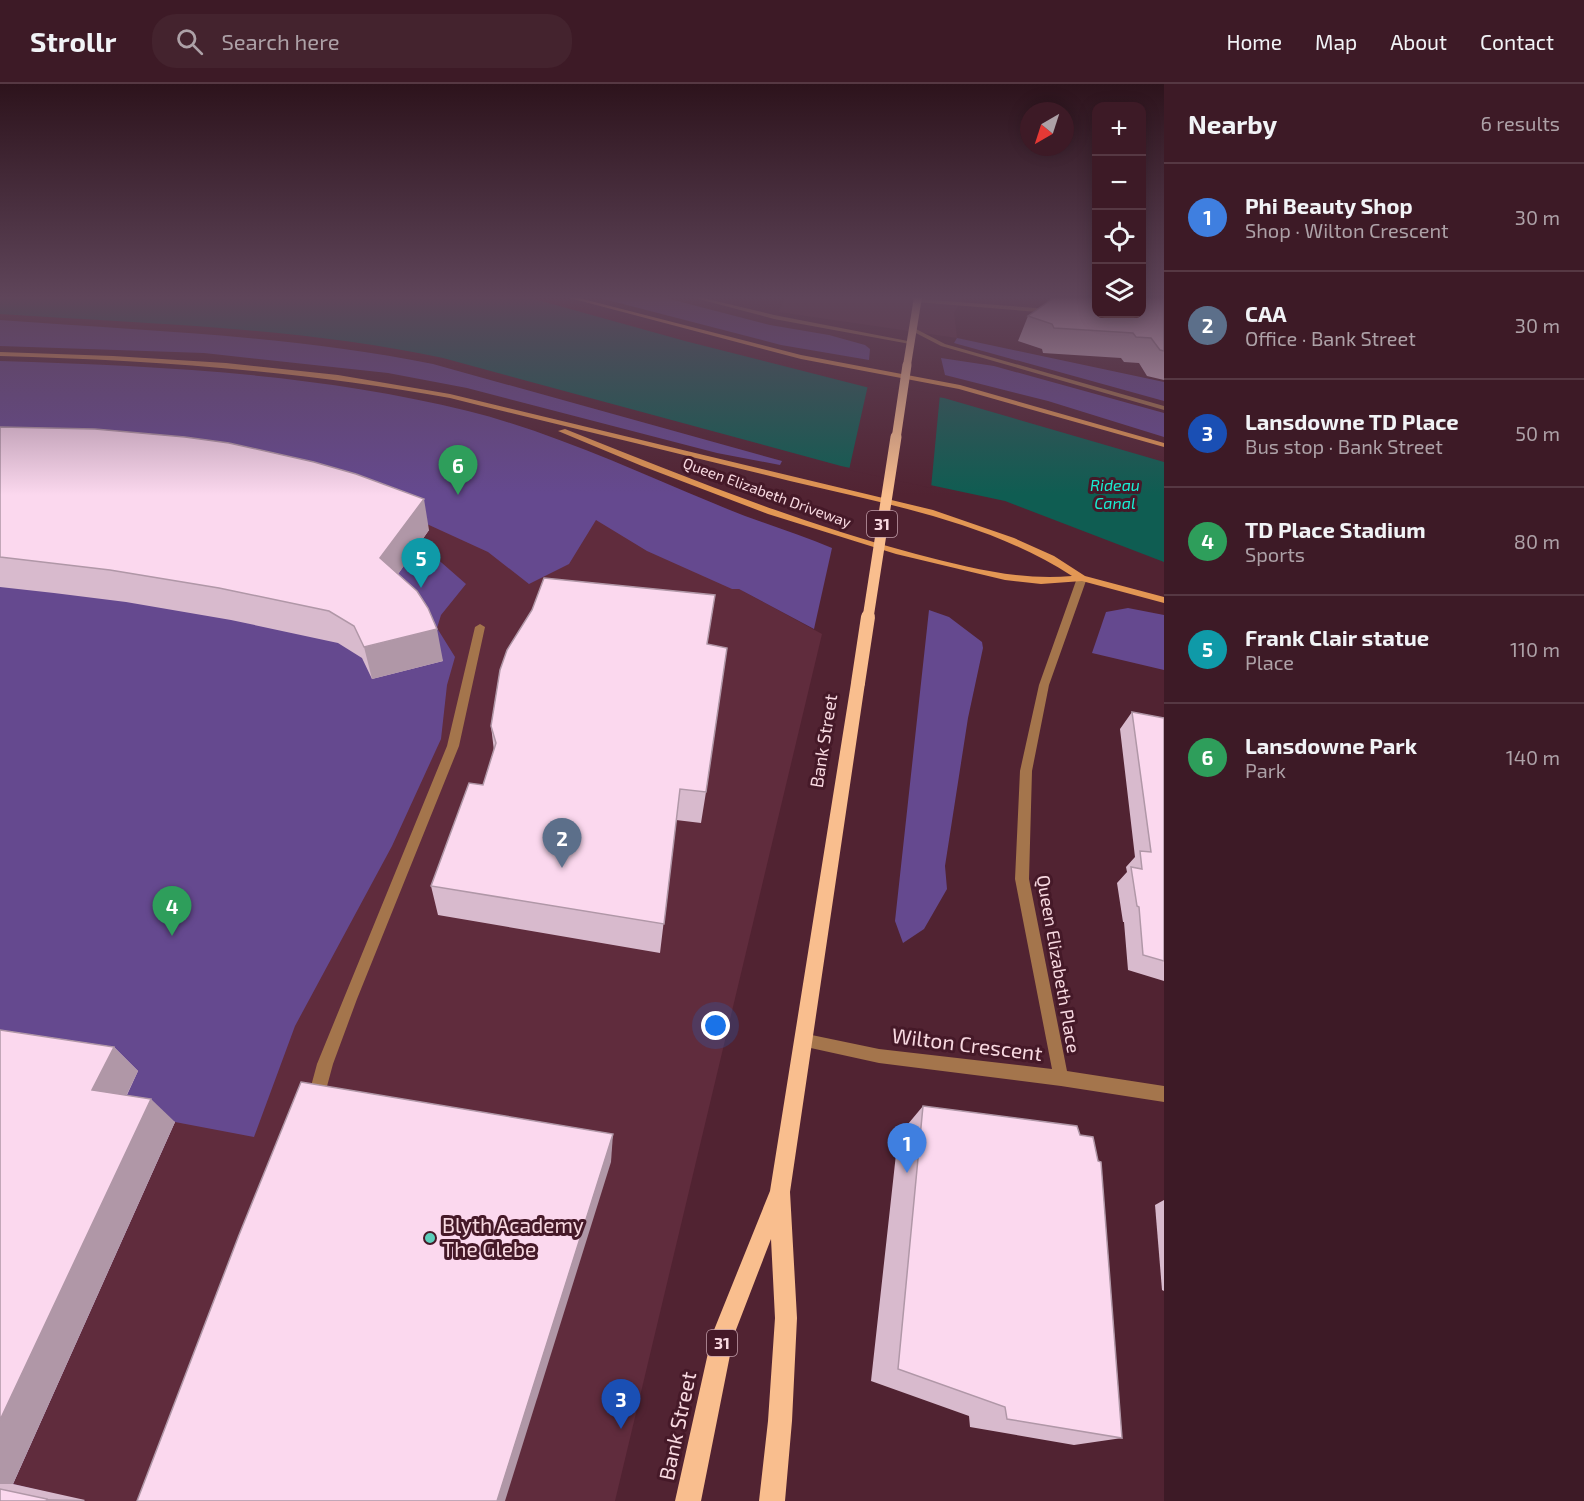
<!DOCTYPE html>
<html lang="en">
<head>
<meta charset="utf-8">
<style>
	body { margin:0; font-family:"Exo 2",sans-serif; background:#44232e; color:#f1f3f6 }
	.controls { position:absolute; right:18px; top:18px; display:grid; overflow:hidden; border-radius:12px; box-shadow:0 3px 15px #0003 }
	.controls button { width:54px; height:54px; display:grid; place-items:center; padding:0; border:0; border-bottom:2px solid #563843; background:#3d1a26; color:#f1f3f6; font:30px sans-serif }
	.compass { position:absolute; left:1020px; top:18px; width:54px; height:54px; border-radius:50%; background:#3d1a26; box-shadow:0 3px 15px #0003; rotate:219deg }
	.you { position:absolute; left:716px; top:942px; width:21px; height:21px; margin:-15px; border:4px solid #fff; border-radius:50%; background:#1a73e8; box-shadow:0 0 0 9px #1a73e833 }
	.badge { display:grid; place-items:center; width:39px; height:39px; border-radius:50%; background:#5ccebb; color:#fff; font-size:20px; font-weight:700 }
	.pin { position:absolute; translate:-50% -50px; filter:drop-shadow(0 2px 3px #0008) }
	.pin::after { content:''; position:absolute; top:32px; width:21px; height:18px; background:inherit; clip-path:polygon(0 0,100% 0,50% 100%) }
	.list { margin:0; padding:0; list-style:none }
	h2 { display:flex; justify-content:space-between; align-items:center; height:78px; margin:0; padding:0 24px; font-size:26px }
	h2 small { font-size:20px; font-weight:400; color:#ada1a7 }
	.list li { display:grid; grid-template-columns:39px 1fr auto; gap:18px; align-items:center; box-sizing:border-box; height:108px; padding:0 24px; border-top:2px solid #563843 }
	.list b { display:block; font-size:22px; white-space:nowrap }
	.list p { margin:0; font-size:20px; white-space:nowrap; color:#ada1a7 }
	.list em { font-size:20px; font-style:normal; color:#ada1a7 }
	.icon { flex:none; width:33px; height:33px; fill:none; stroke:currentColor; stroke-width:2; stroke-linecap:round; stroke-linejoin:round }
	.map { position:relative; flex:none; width:1164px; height:1417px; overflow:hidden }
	header { display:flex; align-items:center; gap:36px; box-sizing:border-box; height:84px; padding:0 30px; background:#3d1a26; border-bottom:2px solid #563843 }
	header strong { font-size:28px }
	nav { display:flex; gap:33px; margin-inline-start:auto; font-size:21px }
	.search { width:420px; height:54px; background:#44232e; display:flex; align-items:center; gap:15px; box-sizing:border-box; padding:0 21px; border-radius:24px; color:#ada1a7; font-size:22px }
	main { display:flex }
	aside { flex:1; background:#3d1a26 }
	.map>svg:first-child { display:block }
	.built { fill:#602c3d }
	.green { fill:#65498f }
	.water { fill:#0f5d52 }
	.pier { fill:#512332 }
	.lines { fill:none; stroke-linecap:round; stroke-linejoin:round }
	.service { fill:#a4754c; fill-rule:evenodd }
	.minor { fill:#a4754c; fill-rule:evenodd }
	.secondary { fill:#e39754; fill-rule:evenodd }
	.primary { fill:#f9be8e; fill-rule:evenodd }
	.primary-bridge-far2 { stroke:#f9be8e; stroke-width:9 }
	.primary-bridge-far1 { stroke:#f9be8e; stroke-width:11 }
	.primary-bridge { stroke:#f9be8e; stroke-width:14 }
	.wall { fill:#d8bacd }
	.shaded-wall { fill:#b097a7 }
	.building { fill:#fbd8ee; stroke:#b097a7; stroke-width:1.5 }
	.poi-dot { fill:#5ccebb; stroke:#451928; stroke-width:2 }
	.labels { text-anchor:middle; stroke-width:6; stroke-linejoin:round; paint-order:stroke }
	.far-street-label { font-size:15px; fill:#f8d9e1; stroke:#451928 }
	.far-water-label { font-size:16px; font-style:italic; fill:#18eed3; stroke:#451928 }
	.shield { fill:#451928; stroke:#c29faa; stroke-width:1.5 }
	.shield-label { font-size:16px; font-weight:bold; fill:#f8d9e1 }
	.street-label { font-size:18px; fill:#f8d9e1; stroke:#451928 }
	.near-street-label { font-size:21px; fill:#f8d9e1; stroke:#451928 }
	.near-poi-label { font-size:21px; fill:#f8d9e1; stroke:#451928; text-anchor:start }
</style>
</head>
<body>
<header>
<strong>Strollr</strong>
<div class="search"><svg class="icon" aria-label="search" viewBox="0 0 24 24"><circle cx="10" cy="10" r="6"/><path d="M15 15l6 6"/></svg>Search here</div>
<nav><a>Home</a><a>Map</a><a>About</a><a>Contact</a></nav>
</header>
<main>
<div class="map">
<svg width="1164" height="1417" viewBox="0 0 1164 1417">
	<rect width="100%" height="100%" fill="#512332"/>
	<g class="built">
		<polygon points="778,213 964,213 954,229 957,254 779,228 785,214"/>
		<polygon points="0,310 408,343 666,465 822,550 615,1417 0,1417"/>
	</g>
	<g class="green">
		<polygon points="596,213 662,213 770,241 829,251 865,261 870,265 869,276 781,261"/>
		<path d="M0 236C145 247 291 251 433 280L782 377 780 381 717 369 467 304 388 289 204 269 0 262Z"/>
		<polygon points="957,254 1164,298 1164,317 954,259"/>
		<polygon points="941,274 994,282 1164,329 1164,353 1048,317 945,291"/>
		<path d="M0 277C157 282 315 289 468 327 552 348 633 386 713 419 752 436 793 448 832 464L814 545 739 505H732L647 467 596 436 569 480 529 500 488 468 405 430 0 369Z"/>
		<polygon points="0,377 410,451 466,500 441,531 437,544 455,573 447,601 441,655 392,762 295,942 254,1053 175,1038 13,1400 84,1417 0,1417"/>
		<polygon points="1128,524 1164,531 1164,586 1092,569 1106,528"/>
		<polygon points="929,526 949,533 982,558 983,564 968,634 945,782 947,805 924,845 903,859 895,837"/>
	</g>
	<path class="water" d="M0 213H527L685 257 866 303 944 314 1164 378V478L1005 417 841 382 443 274C298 243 148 240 0 230Z"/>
	<polygon class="pier" points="868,301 940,310 931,404 849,386"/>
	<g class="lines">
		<polygon class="service" points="480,540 485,543 459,662 357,915 333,980 323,1017 321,1023 315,1025 309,1023 307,1017 317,980 447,662 475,543"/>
		<g class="minor">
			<polygon points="691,213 699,213 774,231 913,258 910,260 774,235"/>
			<polygon points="918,215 1050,225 1053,227 1050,229 916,218 915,217"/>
			<polygon points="910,244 914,244 945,260 1164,322 1164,326 941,262 910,246"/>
			<polygon points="1082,491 1087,494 1049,601 1032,687 1029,795 1067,987 1164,1002 1164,1018 1061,1002 879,979 797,961 795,956 797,951 802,949 879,965 1052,985 1015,795 1020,687 1039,601 1077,494"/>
		</g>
		<g class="secondary">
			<polygon points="566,213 575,213 801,271 960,301 1164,359 1164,363 959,305 801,275"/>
			<path d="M0 268 113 272 226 279 338 291 450 310 933 426 1014 454 1054 472 1085 492 1164 513V519L1082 497 1041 500 1005 496 896 470 768 430 642 382 558 347 565 345C680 391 796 438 916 470 967 483 1019 497 1072 492 989 438 886 420 790 397 677 369 563 342 450 314 301 287 151 276 0 272Z"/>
		</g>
		<g class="primary">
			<polygon points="914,213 922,213 911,281 907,284 903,281"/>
			<polygon points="858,594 865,599 790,1108 797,1234 792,1337 785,1417 759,1417 768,1337 775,1234 771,1155 734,1251 701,1417 675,1417 712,1251 770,1107 851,599"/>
		</g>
		<polyline class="primary-bridge-far2" points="896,355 907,281"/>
		<polyline class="primary-bridge-far1" points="868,534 896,353"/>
		<polyline class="primary-bridge" points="858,599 868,533"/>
	</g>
	<g class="wall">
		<polygon points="1164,213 1164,296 1147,292 1139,279 1124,278 1121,274 1043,269 1042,265 1018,257 1028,232"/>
		<polygon points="0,343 429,446 398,490 443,577 372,595 362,574 338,559 231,536 126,518 54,509 0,503"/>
		<polygon points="715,511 707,560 706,708 701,739 676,736 660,869 438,831 431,802 483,701 494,667 491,642"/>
		<polygon points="1132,628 1164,634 1164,897 1128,886 1124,838 1123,838 1117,799 1127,788 1126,783 1135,773 1120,645"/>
		<polygon points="0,946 114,963 138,987 127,1011 175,1038 13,1400 85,1416 0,1417"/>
		<polygon points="923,1022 1122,1354 1074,1361 970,1343 969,1332 871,1297 898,1052"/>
		<polygon points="1164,1116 1164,1207 1162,1206 1155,1121"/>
	</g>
	<g class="shaded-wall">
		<polygon points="424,415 429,446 387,506 380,474"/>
		<polygon points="437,545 443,577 372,595 364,563"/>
		<polygon points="114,963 138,987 118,1029 92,1006"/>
		<polygon points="151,1015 175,1038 13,1400 0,1400 0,1336"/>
		<polygon points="613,1050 611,1078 505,1417 497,1417"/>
		<polygon points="47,1415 85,1416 84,1417 46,1417"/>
	</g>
	<g class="building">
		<polygon points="1055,213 1096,213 1096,230 1142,230 1142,213 1164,213 1164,267 1160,266 1151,254 1136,253 1133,249 1054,244 1052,240 1028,232"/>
		<polygon points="0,343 95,345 185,353 229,359 314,378 356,390 424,415 380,474 417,507 428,524 437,545 364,563 354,542 329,527 219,504 110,486 0,473"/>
		<polygon points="544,494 715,511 707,560 727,564 706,708 680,705 664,840 431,802 469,699 483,701 496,659 491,642 500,586 507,566 532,526"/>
		<polygon points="1132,628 1164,634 1164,877 1143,871 1139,823 1137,822 1131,783 1142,785 1140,767 1151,768"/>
		<polygon points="0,946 114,963 92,1006 151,1015 0,1336"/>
		<polygon points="301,998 613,1050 497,1417 137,1417 239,1151"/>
		<polygon points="923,1022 1077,1042 1080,1051 1093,1053 1098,1077 1101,1078 1122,1354 1007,1335 1005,1323 898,1285"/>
		<polygon points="0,1405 47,1415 46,1417 0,1417"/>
	</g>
	<linearGradient id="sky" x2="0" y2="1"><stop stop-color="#2d131c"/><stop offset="0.52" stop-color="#5f455a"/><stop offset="1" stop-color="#5f455a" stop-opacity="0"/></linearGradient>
	<rect width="1164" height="411" fill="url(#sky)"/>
	<circle class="poi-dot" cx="430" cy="1154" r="6"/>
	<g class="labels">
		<g class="far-street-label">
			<text transform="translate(767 409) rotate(20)" y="5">Queen Elizabeth Driveway</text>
		</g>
		<g class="far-water-label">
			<text x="1115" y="407">Rideau<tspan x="1115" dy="18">Canal</tspan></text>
		</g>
		<g class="shield">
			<rect x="867" y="427" width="30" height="26" rx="4.5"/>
			<rect x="707" y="1246" width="30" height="26" rx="4.5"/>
		</g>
		<g class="shield-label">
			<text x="882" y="446">31</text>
			<text x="722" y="1265">31</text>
		</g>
		<g class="street-label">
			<text transform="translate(824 657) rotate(-81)" y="6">Bank Street</text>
			<text transform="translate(1058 880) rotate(80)" y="6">Queen Elizabeth Place</text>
		</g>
		<g class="near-street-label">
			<text transform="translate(967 961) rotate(7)" y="7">Wilton Crescent</text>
			<text transform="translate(678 1342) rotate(-78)" y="7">Bank Street</text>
		</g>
		<g class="near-poi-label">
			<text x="442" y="1149">Blyth Academy<tspan x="442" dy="24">The Glebe</tspan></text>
		</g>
	</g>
</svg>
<div class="controls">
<button>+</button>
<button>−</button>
<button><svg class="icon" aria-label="locate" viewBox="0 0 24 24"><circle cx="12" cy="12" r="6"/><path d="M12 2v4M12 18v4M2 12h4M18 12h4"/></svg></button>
<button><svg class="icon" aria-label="layers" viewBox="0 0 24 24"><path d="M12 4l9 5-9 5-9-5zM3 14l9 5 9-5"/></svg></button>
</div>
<svg class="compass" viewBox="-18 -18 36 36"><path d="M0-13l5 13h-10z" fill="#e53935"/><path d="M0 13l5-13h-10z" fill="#ada1a7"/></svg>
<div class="you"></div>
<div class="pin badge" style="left:907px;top:1089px;background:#3f7fe0">1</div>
<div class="pin badge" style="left:562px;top:784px;background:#5c6f8a">2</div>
<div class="pin badge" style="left:621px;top:1345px;background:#1a4fb4">3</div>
<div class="pin badge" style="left:172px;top:852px;background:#2e9e5b">4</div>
<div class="pin badge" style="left:421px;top:504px;background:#0f9aa8">5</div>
<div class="pin badge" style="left:458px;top:411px;background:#2e9e5b">6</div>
</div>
<aside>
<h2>Nearby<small>6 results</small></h2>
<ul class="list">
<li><span class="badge" style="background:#3f7fe0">1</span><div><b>Phi Beauty Shop</b><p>Shop · Wilton Crescent</p></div><em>30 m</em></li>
<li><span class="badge" style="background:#5c6f8a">2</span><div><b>CAA</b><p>Office · Bank Street</p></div><em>30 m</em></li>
<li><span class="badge" style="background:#1a4fb4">3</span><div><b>Lansdowne TD Place</b><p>Bus stop · Bank Street</p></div><em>50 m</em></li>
<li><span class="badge" style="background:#2e9e5b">4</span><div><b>TD Place Stadium</b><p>Sports</p></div><em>80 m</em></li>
<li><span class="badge" style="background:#0f9aa8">5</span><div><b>Frank Clair statue</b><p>Place</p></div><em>110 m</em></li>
<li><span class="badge" style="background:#2e9e5b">6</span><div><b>Lansdowne Park</b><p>Park</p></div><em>140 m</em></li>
</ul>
</aside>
</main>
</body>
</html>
